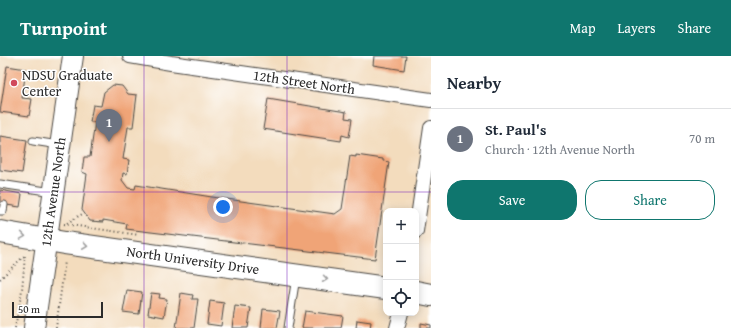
<!DOCTYPE html>
<html lang="en">
<head>
<meta charset="utf-8">
<style>
	body { margin:0; font-family:"Gentium Book Plus",serif; background:#f2f2f3; color:#1f2937 }
	.controls { position:absolute; right:12px; bottom:12px; display:grid; overflow:hidden; border-radius:8px; box-shadow:0 2px 10px #0003 }
	.controls button { width:36px; height:36px; display:grid; place-items:center; padding:0; border:0; border-bottom:1px solid #e0e1e3; background:#fff; color:#1f2937; font:20px sans-serif }
	.scale { position:absolute; left:12px; bottom:10px; width:91px; box-sizing:border-box; padding-left:4px; border:2px solid #2b2b2b; border-top:0; font-size:11px; line-height:14px; white-space:nowrap; color:#2b2b2b; -webkit-text-stroke:3px #fff; paint-order:stroke }
	.you { position:absolute; left:223px; top:151px; width:14px; height:14px; margin:-10px; border:3px solid #fff; border-radius:50%; background:#1a73e8; box-shadow:0 0 0 6px #1a73e833 }
	.badge { display:grid; place-items:center; width:26px; height:26px; border-radius:50%; background:#0f766e; color:#fff; font-size:13px; font-weight:700 }
	.pin { position:absolute; translate:-50% -33px; filter:drop-shadow(0 1px 2px #0008) }
	.pin::after { content:''; position:absolute; top:21px; width:14px; height:12px; background:inherit; clip-path:polygon(0 0,100% 0,50% 100%) }
	.list { margin:0; padding:0; list-style:none }
	h2 { display:flex; justify-content:space-between; align-items:center; height:52px; margin:0; padding:0 16px; font-size:17px }
	h2 small { font-size:13px; font-weight:400; color:#747a83 }
	.list li { display:grid; grid-template-columns:26px 1fr auto; gap:12px; align-items:center; box-sizing:border-box; height:60px; padding:0 16px; border-top:1px solid #e0e1e3 }
	.list b { display:block; font-size:15px; white-space:nowrap }
	.list p { margin:0; font-size:13px; white-space:nowrap; color:#747a83 }
	.list em { font-size:13px; font-style:normal; color:#747a83 }
	.actions { display:flex; gap:8px; padding:12px 16px }
	.actions a { flex:1; padding:9px 0; border:1px solid #0f766e; border-radius:16px; text-align:center; font-size:14px; color:#0f766e }
	.actions .main { background:#0f766e; color:#fff }
	.icon { flex:none; width:22px; height:22px; fill:none; stroke:currentColor; stroke-width:2; stroke-linecap:round; stroke-linejoin:round }
	.map { position:relative; flex:none; width:431px; height:272px; overflow:hidden }
	header { display:flex; align-items:center; gap:24px; box-sizing:border-box; height:56px; padding:0 20px; background:#0f766e; color:#fff }
	header strong { font-size:19px }
	nav { display:flex; gap:22px; margin-inline-start:auto; font-size:14px }
	main { display:flex }
	aside { flex:1; background:#fff }
	.map>svg:first-child { display:block }
	.building { fill:#f0a477 }
	.lines { fill:none; stroke-linecap:round; stroke-linejoin:round }
	.service-casing { stroke:#494641; stroke-width:9 }
	.minor-casing { stroke:#494641; stroke-width:16 }
	.secondary-casing { stroke:#494641; stroke-width:22 }
	.primary-casing { stroke:#494641; stroke-width:24 }
	.path { stroke:#494641; stroke-width:2; stroke-dasharray:1 3; stroke-linecap:butt }
	.service { stroke:#fff; stroke-width:7 }
	.minor { stroke:#fff; stroke-width:14 }
	.secondary { stroke:#fff; stroke-width:20 }
	.primary { stroke:#fff; stroke-width:22 }
	.oneway { stroke:#a0a0a0 }
	.grid { fill:none; stroke:#7b2cbf; stroke-width:1; stroke-opacity:0.55 }
	.poi-dot { fill:#d1495b; stroke:#fff; stroke-width:1.5 }
	.labels { text-anchor:middle; stroke-width:3; stroke-linejoin:round; paint-order:stroke }
	.poi-label { font-size:14px; fill:#2b2b2b; stroke:#fff; text-anchor:start }
	.street-label { font-size:14px; fill:#2b2b2b; stroke:#fff }
</style>
</head>
<body>
<header>
<strong>Turnpoint</strong>
<nav><a>Map</a><a>Layers</a><a>Share</a></nav>
</header>
<main>
<div class="map">
<svg width="431" height="272" viewBox="0 0 431 272">
	<rect width="100%" height="100%" fill="#fff"/>
	<filter id="ink" filterUnits="userSpaceOnUse"><feTurbulence type="fractalNoise" baseFrequency=".025" numOctaves="2"/><feDisplacementMap in="SourceGraphic" scale="8" xChannelSelector="R" yChannelSelector="G"/><feConvolveMatrix kernelMatrix="1 2 1 2 8 2 1 2 1" color-interpolation-filters="sRGB"/></filter>
	<filter id="wash" filterUnits="userSpaceOnUse"><feTurbulence type="fractalNoise" baseFrequency=".012" numOctaves="4" result="noise"/><feDisplacementMap in="SourceGraphic" scale="16" xChannelSelector="R" yChannelSelector="G"/><feGaussianBlur stdDeviation="0.9" result="paint"/><feColorMatrix in="noise" values="0 0 0 0 0 0 0 0 0 0 0 0 0 0 0 0 0 1.4 0 .05"/><feComposite in="paint" operator="in"/></filter>
	<g filter="url(#wash)">
		<rect width="100%" height="100%" fill="#f3dcbd"/>
		<g id="blocks">
			<g class="building">
				<polygon points="374,0 406,0 404,14 373,9"/>
				<polygon points="7,10 26,13 22,42 32,43 29,60 0,56"/>
				<polygon points="113,29 122,30 128,38 137,39 133,71 128,71 123,103 129,104 127,118 123,117 122,124 128,132 135,133 136,129 212,141 335,158 342,153 350,100 356,101 356,99 383,103 383,105 389,106 375,203 126,173 127,168 103,164 103,166 90,165 82,154 87,118 82,116 84,101 90,101 95,66 90,66 93,49 101,50 104,36"/>
				<polygon points="268,43 346,56 345,62 352,63 349,81 342,79 341,85 263,73"/>
				<polygon points="0,80 27,84 22,117 0,114"/>
				<polygon points="0,134 22,138 20,151 0,148"/>
				<polygon points="127,234 142,236 139,258 123,256"/>
				<polygon points="151,237 160,238 159,242 167,243 164,261 148,258"/>
				<polygon points="181,237 193,239 192,243 198,243 194,272 176,272"/>
				<polygon points="210,245 224,247 221,270 207,268"/>
				<polygon points="235,250 251,252 248,272 232,272"/>
				<polygon points="263,253 280,255 277,272 261,272"/>
				<polygon points="305,255 343,260 341,272 302,272"/>
				<polygon points="357,264 371,266 370,272 356,272"/>
				<polygon points="421,267 431,269 431,272 421,272"/>
			</g>
		</g>
	</g>
	<g filter="url(#ink)">
		<use href="#blocks" fill-opacity="0" stroke="#494641" stroke-width="1"/>
		<g class="lines">
			<g class="service-casing">
				<g id="service">
					<polyline points="33,85 59,89"/>
					<polyline points="0,128 53,136"/>
					<polyline points="0,155 3,155 4,149"/>
					<polyline points="288,272 296,221"/>
				</g>
			</g>
			<g class="minor-casing">
				<g id="minor">
					<polyline points="130,0 171,7 431,44"/>
					<polyline points="416,175 431,72"/>
					<polyline points="397,272 401,257"/>
				</g>
			</g>
			<g class="secondary-casing">
				<polyline id="secondary" points="34,272 73,0"/>
			</g>
			<g class="primary-casing">
				<g id="primary">
					<polyline points="0,176 65,187 386,232"/>
					<polyline points="416,236 431,239"/>
				</g>
			</g>
			<g class="path">
				<polyline points="67,167 84,157"/>
				<polyline points="64,168 139,179"/>
				<polyline points="0,223 24,200"/>
				<polyline points="15,272 22,234 25,200"/>
				<polyline points="56,272 65,205"/>
			</g>
			<use href="#service" class="service"/>
			<use href="#minor" class="minor"/>
			<use href="#secondary" class="secondary"/>
			<use href="#primary" class="primary"/>
		</g>
		<defs><path id="oneway-chevron" d="M-2-3.5L2.5 0L-2 3.5" fill="none" stroke-width="1.6" stroke-linecap="round" stroke-linejoin="round"/></defs>
		<g class="oneway">
			<use href="#oneway-chevron" transform="translate(23 180) rotate(9)"/>
			<use href="#oneway-chevron" transform="translate(85 190) rotate(8)"/>
			<use href="#oneway-chevron" transform="translate(325 223) rotate(8)"/>
		</g>
	</g>
	<path class="grid" d="M144 0V272M287 0V272M0 136H431"/>
	<circle class="poi-dot" cx="14" cy="27" r="4"/>
	<g class="labels">
		<g class="poi-label">
			<text x="22" y="24">NDSU Graduate<tspan x="22" dy="16">Center</tspan></text>
		</g>
		<g class="street-label">
			<text transform="translate(304 26) rotate(8)" y="5">12th Street North</text>
			<text transform="translate(53 136) rotate(-82)" y="5">12th Avenue North</text>
			<text transform="translate(193 204) rotate(8)" y="5">North University Drive</text>
		</g>
	</g>
</svg>
<div class="controls">
<button>+</button>
<button>−</button>
<button><svg class="icon" aria-label="locate" viewBox="0 0 24 24"><circle cx="12" cy="12" r="6"/><path d="M12 2v4M12 18v4M2 12h4M18 12h4"/></svg></button>
</div>
<div class="scale">50 m</div>
<div class="you"></div>
<div class="pin badge" style="left:109px;top:86px;background:#6b7280">1</div>
</div>
<aside>
<h2>Nearby<small></small></h2>
<ul class="list">
<li><span class="badge" style="background:#6b7280">1</span><div><b>St. Paul's</b><p>Church · 12th Avenue North</p></div><em>70 m</em></li>
</ul>
<div class="actions"><a class="main">Save</a><a>Share</a></div>
</aside>
</main>
</body>
</html>
